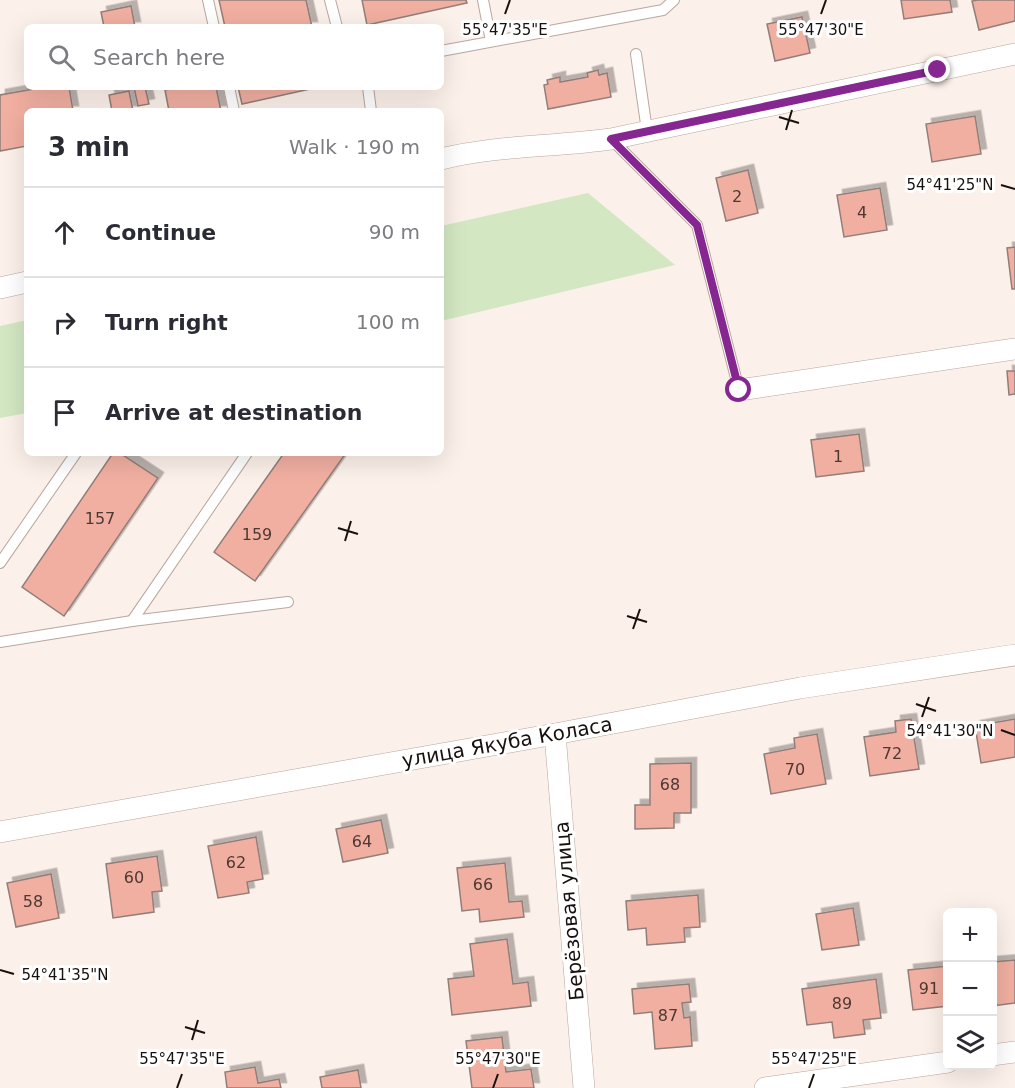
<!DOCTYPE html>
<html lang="en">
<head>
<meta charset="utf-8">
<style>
	body { margin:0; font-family:"DejaVu Sans",sans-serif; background:#f7f7f7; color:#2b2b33 }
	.controls { position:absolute; right:18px; bottom:18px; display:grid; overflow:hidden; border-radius:9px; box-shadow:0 6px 24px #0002 }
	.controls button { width:54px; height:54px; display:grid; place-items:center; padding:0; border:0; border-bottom:2px solid #e1e1e2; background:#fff; color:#2b2b33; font:30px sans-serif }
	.stop { position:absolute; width:18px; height:18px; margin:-14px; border:4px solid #862791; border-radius:50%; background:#fff }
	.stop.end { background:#862791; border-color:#fff; box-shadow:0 2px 6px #0008 }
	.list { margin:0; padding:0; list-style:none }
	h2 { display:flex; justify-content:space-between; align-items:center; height:78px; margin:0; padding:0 24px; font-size:26px }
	h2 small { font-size:20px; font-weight:400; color:#7c7c81 }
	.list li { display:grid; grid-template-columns:39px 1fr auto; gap:18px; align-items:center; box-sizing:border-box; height:90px; padding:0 24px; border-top:2px solid #e1e1e2 }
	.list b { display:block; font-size:22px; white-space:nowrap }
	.list em { font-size:20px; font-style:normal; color:#7c7c81 }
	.icon { flex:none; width:33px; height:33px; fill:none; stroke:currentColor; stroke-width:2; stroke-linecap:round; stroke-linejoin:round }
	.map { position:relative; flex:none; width:1015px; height:1088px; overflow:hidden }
	.search { position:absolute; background:#fff; box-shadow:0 6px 24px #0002; left:24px; top:24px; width:420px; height:66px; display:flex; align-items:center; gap:15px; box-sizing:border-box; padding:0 21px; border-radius:9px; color:#7c7c81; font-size:22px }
	.panel { position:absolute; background:#fff; box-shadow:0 6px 24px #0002; left:24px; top:108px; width:420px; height:348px; border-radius:9px }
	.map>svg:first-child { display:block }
	.green { fill:#d3e7c2 }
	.building { fill:#f0afa1; stroke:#917e79; stroke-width:1.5; filter:url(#shadow) }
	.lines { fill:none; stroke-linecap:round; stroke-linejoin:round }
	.service-casing { stroke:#b9a79e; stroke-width:12 }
	.minor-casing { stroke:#b9a79e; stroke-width:22 }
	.service { stroke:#fff; stroke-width:10 }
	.minor { stroke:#fff; stroke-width:21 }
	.route { stroke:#862791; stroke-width:8 }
	.ticks { fill:none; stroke:#18110e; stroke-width:2 }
	.labels { text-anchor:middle; stroke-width:6; stroke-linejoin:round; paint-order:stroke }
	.number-label { font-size:16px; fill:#4e3833 }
	.street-label { font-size:20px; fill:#18110e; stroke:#fff }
	.ticks-label { font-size:15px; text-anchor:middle; fill:#18110e; stroke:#fff; stroke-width:6; stroke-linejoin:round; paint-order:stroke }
</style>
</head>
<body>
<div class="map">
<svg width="1015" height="1088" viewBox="0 0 1015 1088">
	<defs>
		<filter id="shadow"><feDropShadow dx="5.5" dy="-5.5" stdDeviation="0" flood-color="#0004"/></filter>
	</defs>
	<rect width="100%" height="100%" fill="#fcf0ea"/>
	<g class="green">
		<polygon points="588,193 675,265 441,321 441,226"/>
		<polygon points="27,320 27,413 0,418 0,326"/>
	</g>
	<g class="building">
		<polygon points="219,0 306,0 312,27 225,27"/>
		<polygon points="362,0 466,0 467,3 367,25"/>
		<polygon points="901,0 950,0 952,12 904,19"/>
		<polygon points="978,0 1015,0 1015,21 979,30 972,1"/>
		<polygon points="131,6 135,27 104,27 101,12"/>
		<polygon points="802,17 810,53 775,61 767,24"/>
		<polygon points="598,70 599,75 607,73 611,97 548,109 544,85 548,84 547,80 560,77 560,82 588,77 587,73"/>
		<polygon points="45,87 69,87 73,111 27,111 27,146 0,151 0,95"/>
		<polygon points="134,87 145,87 149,104 138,106"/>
		<polygon points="179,87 216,87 221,111 169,111 165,90"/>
		<polygon points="238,87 319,87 242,104"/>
		<polygon points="129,91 133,111 112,111 109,95"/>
		<polygon points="975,116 981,154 932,162 926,124"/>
		<polygon points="748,170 758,213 726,221 716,178"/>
		<polygon points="880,188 887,230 844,237 837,195"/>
		<polygon points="1015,247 1015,289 1012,289 1007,248"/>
		<polygon points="1007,371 1015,371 1015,394 1009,395"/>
		<polygon points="859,434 864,471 816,477 811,440"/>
		<polygon points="113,453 120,453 158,478 64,616 22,587"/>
		<polygon points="284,453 346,453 255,581 214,552"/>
		<polygon points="911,719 919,769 870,776 864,737 896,732 895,721"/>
		<polygon points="1015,719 1015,757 981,763 975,726"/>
		<polygon points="817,734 826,784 771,794 764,754 795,748 794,738"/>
		<polygon points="691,763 691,813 674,813 674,828 635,829 635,805 650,805 650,764"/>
		<polygon points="381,820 388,853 343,862 336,829"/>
		<polygon points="256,837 263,879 247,882 249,893 218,898 208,846"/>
		<polygon points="157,856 162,891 152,892 154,912 113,918 106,864"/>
		<polygon points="505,863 509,902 522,901 524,917 480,922 479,909 462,911 457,868"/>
		<polygon points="51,874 59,918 16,927 7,883"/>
		<polygon points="698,895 700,927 684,928 685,942 647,945 646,928 628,930 626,901"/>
		<polygon points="853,908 859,945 822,950 816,914"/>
		<polygon points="507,939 513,984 528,982 531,1006 452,1015 448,979 474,976 470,944"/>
		<polygon points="1015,960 1015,1003 992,1006 992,962"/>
		<polygon points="948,966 948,1006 913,1010 908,970"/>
		<polygon points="876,979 881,1018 863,1020 865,1034 834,1038 832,1022 807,1025 802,989"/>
		<polygon points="689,984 691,1002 682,1003 684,1018 690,1017 692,1046 655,1049 652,1012 634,1014 632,989"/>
		<polygon points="502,1037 506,1072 531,1069 534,1088 472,1088 466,1041"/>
		<polygon points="255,1067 258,1083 279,1079 281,1088 227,1088 225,1072"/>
		<polygon points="358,1070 361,1088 322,1088 320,1077"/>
	</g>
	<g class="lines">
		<g class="service-casing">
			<g id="service">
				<polyline points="208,0 214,27"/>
				<polyline points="330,0 337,27"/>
				<polyline points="483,0 491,41"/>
				<polyline points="441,51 663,10 674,0"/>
				<polyline points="636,54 647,131"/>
				<polyline points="229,87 234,111"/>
				<polyline points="368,87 371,111"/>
				<polyline points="611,139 697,225 739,390"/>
				<polyline points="0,563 76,453"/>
				<polyline points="132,621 247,453"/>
				<polyline points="0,642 132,621 288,602"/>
			</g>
		</g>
		<g class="minor-casing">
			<g id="minor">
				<path d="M441 159C497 145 554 147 611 139L1015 54"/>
				<polyline points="0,288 27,282"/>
				<polyline points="739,390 1015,349"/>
				<polyline points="555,734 584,1088"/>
				<polyline points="0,832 555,734 800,688 1015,655"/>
				<polyline points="992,1055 1015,1052"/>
				<polyline points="765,1088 948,1062"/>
			</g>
		</g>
		<use href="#service" class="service"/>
		<use href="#minor" class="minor"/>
	</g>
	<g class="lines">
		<polyline class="route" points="739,390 697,225 611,139 938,70"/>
	</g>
	<path class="ticks" d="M505 14 510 0M821 14 826 0M779 117 799 123M786 130 792 110M1001 185 1015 189M338 528 358 534M345 541 351 521M627 616 647 622M633 629 640 609M916 704 936 711M922 717 929 697M1001 730 1015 735M0 970 14 974M185 1027 205 1033M192 1040 198 1020M177 1088 182 1074M493 1088 498 1074M809 1088 814 1074"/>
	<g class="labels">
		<g class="number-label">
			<text x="737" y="202">2</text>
			<text x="862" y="218">4</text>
			<text x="838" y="462">1</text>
			<text x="100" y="524">157</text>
			<text x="257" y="540">159</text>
			<text x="892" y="759">72</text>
			<text x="795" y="775">70</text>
			<text x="670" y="790">68</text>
			<text x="362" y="847">64</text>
			<text x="236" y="868">62</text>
			<text x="134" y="883">60</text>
			<text x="483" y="890">66</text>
			<text x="33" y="907">58</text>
			<text x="929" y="994">91</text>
			<text x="842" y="1009">89</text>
			<text x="668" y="1021">87</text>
		</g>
		<g class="street-label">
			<text transform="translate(507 742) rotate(-10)" y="7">улица Якуба Коласа</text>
			<text transform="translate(569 911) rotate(-95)" y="7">Берёзовая улица</text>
		</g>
	</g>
	<g class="ticks-label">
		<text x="505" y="35">55°47'35"E</text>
		<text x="821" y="35">55°47'30"E</text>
		<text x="950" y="190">54°41'25"N</text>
		<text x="950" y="736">54°41'30"N</text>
		<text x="65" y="980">54°41'35"N</text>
		<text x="182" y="1064">55°47'35"E</text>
		<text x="498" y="1064">55°47'30"E</text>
		<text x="814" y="1064">55°47'25"E</text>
	</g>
</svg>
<div class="controls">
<button>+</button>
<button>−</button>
<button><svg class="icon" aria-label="layers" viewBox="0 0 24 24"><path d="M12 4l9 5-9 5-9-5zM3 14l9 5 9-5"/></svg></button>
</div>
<div class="stop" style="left:739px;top:390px"></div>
<div class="stop end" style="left:938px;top:70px"></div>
<div class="search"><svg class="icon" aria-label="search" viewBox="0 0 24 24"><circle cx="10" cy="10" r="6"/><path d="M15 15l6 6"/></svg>Search here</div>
<section class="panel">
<h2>3 min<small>Walk · 190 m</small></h2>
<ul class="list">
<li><svg class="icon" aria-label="ahead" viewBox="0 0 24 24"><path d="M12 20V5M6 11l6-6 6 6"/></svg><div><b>Continue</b></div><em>90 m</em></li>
<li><svg class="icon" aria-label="right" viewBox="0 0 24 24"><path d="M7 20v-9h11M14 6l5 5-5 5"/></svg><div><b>Turn right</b></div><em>100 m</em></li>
<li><svg class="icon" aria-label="arrive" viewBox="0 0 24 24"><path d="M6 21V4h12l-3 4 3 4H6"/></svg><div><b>Arrive at destination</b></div></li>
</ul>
</section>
</div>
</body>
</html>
